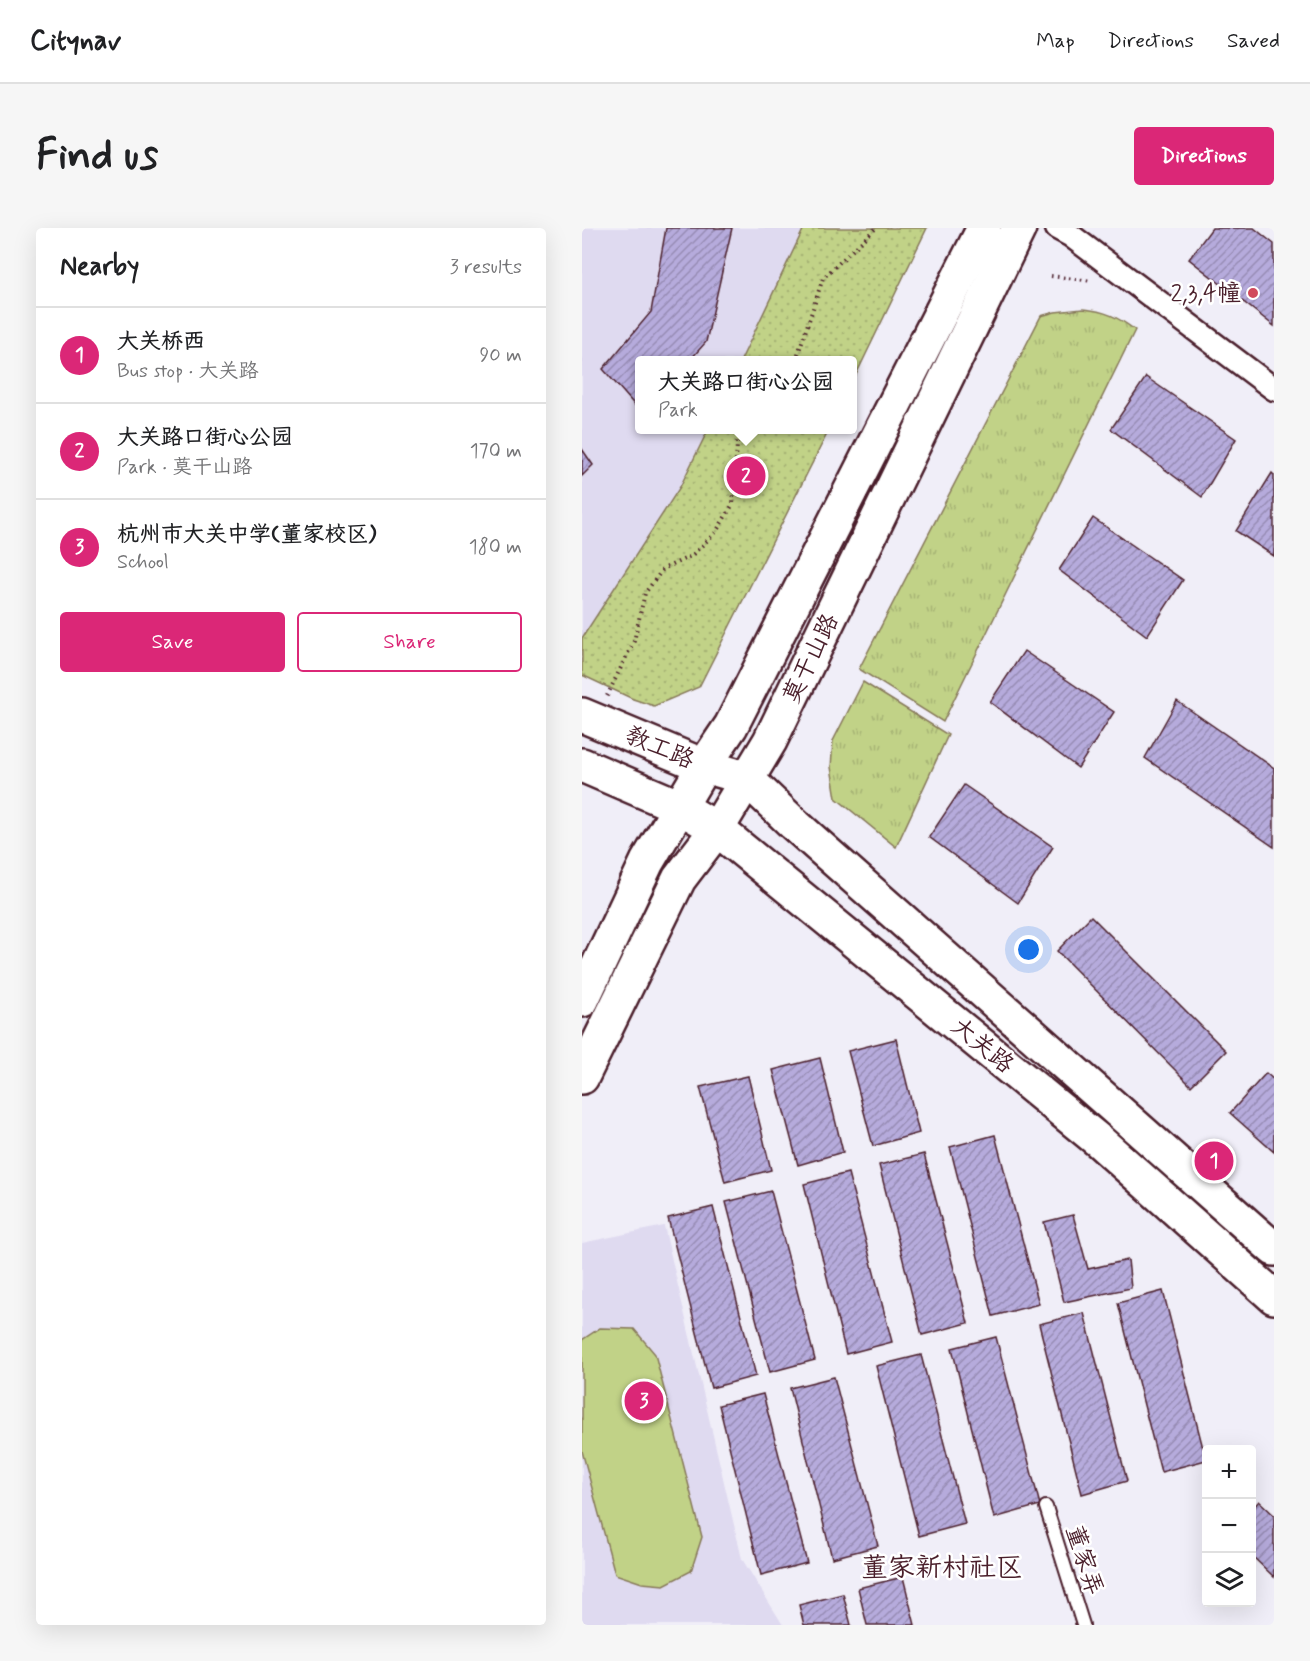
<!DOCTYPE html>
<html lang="en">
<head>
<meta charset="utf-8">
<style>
	body { margin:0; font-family:Mynerve,"LXGW WenKai TC",sans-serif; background:#f6f6f6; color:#202124 }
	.controls { position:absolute; right:18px; bottom:18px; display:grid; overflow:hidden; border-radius:6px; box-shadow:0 6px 24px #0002 }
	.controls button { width:54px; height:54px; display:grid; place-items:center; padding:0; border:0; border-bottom:2px solid #e0e0e0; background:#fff; color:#202124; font:30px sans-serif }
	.you { position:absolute; left:447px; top:722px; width:21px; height:21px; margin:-15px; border:4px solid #fff; border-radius:50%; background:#1a73e8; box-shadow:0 0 0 9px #1a73e833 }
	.badge { display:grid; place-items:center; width:39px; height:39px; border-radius:50%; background:#db2777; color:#fff; font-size:20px; font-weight:700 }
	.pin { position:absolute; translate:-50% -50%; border:3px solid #fff; box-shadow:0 2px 6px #0006 }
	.popup { position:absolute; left:53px; top:128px; width:222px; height:78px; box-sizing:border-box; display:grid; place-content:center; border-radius:6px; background:#fff; filter:drop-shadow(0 2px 4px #0005); font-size:20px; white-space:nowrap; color:#757577 }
	.popup b { font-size:22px; color:#202124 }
	.popup::after { content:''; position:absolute; left:50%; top:100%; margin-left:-12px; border:12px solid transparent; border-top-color:#fff }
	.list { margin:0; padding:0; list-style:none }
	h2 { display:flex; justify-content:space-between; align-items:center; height:78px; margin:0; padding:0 24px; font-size:26px }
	h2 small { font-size:20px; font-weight:400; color:#757577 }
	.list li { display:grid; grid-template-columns:39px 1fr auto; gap:18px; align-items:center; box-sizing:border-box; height:96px; padding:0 24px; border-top:2px solid #e0e0e0 }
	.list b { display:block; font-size:22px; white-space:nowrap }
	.list p { margin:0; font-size:20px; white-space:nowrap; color:#757577 }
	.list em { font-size:20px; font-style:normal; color:#757577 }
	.actions { display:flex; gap:12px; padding:18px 24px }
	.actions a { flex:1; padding:14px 0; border:2px solid #db2777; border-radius:6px; text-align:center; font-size:21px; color:#db2777 }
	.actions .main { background:#db2777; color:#fff }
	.icon { flex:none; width:33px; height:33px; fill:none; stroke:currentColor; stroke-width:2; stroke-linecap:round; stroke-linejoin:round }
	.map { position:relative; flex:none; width:692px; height:1397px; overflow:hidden; border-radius:6px }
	header { display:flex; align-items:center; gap:36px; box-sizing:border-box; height:84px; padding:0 30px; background:#fff; border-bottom:2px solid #e0e0e0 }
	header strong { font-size:28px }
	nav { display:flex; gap:33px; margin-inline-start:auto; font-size:21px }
	.intro { display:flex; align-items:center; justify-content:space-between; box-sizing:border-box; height:144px; padding:0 36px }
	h1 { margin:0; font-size:42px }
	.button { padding:15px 27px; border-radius:6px; background:#db2777; color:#fff; font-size:21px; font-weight:700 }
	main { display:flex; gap:36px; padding:0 36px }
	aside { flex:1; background:#fff; border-radius:6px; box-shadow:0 6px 24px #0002 }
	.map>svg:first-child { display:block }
	.built { fill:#dfdaf0 }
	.grass { fill:url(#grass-tufts); stroke:#867859; stroke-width:1.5 }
	.park { fill:url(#park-dots); stroke:#867859; stroke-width:1.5 }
	.garden { fill:#c1d287; stroke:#867859; stroke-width:1.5 }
	.building { fill:url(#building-hatch); stroke:#4a1f2b; stroke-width:1.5 }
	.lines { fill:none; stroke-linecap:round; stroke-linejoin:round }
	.lane-casing { stroke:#4a1f2b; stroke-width:16 }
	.street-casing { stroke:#4a1f2b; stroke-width:27 }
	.primary-casing { stroke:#4a1f2b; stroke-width:38 }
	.path { stroke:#4a1f2b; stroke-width:4; stroke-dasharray:1.5 4.5; stroke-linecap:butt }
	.lane { stroke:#fff; stroke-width:12 }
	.street { stroke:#fff; stroke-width:22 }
	.primary { stroke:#fff; stroke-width:33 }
	.poi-dot { fill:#d1495b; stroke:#fff; stroke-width:2 }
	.labels { text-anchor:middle; stroke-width:5; stroke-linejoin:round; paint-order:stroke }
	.poi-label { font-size:24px; fill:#4a1f2b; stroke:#fff; text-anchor:end }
	.street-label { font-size:24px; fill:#4a1f2b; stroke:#fff }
	.quarter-label { font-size:27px; fill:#4a1f2b; stroke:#fff }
</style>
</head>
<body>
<header>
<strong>Citynav</strong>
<nav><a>Map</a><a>Directions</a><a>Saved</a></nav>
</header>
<div class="intro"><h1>Find us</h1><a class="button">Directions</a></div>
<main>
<aside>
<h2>Nearby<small>3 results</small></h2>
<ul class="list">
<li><span class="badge">1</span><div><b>大关桥西</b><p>Bus stop · 大关路</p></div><em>90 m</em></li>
<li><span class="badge">2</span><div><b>大关路口街心公园</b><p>Park · 莫干山路</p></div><em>170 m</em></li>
<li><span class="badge">3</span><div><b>杭州市大关中学(董家校区)</b><p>School</p></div><em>180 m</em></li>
</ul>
<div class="actions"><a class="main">Save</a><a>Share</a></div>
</aside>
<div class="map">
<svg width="692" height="1397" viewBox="0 0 692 1397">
	<defs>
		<pattern id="grass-tufts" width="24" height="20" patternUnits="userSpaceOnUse" patternTransform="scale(1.5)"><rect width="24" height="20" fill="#c1d287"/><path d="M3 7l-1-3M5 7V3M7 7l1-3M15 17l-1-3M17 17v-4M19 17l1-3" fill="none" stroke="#a7b475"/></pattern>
		<pattern id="park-dots" width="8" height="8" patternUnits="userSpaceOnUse" patternTransform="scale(1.5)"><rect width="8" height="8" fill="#c1d287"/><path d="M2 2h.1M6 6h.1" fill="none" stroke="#a7b475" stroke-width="1.8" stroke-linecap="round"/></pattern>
		<pattern id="building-hatch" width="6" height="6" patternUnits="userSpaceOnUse" patternTransform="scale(1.5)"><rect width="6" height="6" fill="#b6abdc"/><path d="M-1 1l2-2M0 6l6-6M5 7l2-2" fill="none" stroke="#968bb3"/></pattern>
	</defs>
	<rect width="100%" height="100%" fill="#f0eef8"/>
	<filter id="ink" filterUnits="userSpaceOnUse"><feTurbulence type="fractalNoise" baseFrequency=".0167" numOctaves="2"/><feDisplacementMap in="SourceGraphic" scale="12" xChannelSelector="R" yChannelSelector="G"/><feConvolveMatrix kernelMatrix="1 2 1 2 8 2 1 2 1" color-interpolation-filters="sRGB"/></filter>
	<g filter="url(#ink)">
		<g class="built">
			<polygon points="0,0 222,0 159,132 57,132 57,202 126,202 98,259 0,410"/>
			<polygon points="82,998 160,1331 201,1397 0,1397 0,1015"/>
		</g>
		<g class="grass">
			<path d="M501 81C523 83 536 89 553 102L361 494 277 441 459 88 473 84Z"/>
			<polygon points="281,454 366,507 314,619 254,570 249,539 251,513"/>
		</g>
		<g class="park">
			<polygon points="222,0 345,0 271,153 270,132 159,132"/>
			<polygon points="126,202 247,202 117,459 72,478 51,471 0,447 0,410 98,259"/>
		</g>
		<polygon class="garden" points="18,1100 52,1101 73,1126 120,1309 109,1343 82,1357 60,1355 33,1346 0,1223 0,1112"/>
		<g class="building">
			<polygon points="84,0 150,0 124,114 108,132 57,132 57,182 21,141 69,84"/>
			<polygon points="630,0 672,0 692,16 692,98 607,31"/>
			<polygon points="564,149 654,211 620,269 529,201"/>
			<polygon points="0,221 11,237 0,248"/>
			<polygon points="690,245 692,247 692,328 654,303"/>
			<polygon points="511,290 601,352 565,408 477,342"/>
			<polygon points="442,423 532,484 496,540 408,474"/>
			<polygon points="595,473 692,540 692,619 563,530"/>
			<polygon points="382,557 471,619 436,675 347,609"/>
			<polygon points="509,688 644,823 609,858 475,723"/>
			<polygon points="314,811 337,905 291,918 266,823"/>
			<polygon points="238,830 261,924 216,937 191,842"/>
			<polygon points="684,845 692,852 692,924 648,885"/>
			<polygon points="166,848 189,942 143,954 118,859"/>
			<polygon points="413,907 457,1076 411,1088 368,919"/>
			<polygon points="342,926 386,1095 340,1107 297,937"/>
			<polygon points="266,945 310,1114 264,1126 222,956"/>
			<polygon points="189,963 233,1132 188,1144 144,974"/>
			<polygon points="131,979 174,1148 129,1160 86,990"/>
			<polygon points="491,987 506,1041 546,1032 549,1060 482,1074 462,994"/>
			<polygon points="581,1063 624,1232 579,1244 536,1075"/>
			<polygon points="502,1085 545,1253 500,1266 457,1096"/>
			<polygon points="414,1109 458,1277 412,1290 370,1120"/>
			<polygon points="339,1127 383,1296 337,1308 294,1138"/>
			<polygon points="252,1149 296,1318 250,1330 208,1160"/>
			<polygon points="181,1166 225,1335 179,1347 137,1177"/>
			<polygon points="677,1273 692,1287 692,1349 670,1328 670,1281"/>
			<polygon points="321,1349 333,1397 285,1397 276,1360"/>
			<polygon points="261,1366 269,1397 222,1397 217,1377"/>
		</g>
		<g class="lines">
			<g class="lane-casing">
				<polyline id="lane" points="464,1279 501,1397"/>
			</g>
			<g class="street-casing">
				<polyline id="street" points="475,0 488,7 692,161"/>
			</g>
			<g class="primary-casing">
				<g id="primary">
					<polyline points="0,487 122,538 164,550 212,596 692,1021"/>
					<polyline points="0,537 98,579 135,601 517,913 692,1069"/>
					<polyline points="0,772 65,634 122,538 149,498 402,0"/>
					<polyline points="0,849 97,651 135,601 188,513 437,0"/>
				</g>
			</g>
			<g class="path">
				<polyline points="469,48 510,53"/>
				<polyline points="214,132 241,50 294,0"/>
				<polyline points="25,468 52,413 63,365 81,341 109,328 134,304 151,276 156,202"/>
			</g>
			<use href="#lane" class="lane"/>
			<use href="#street" class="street"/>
			<use href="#primary" class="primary"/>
		</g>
	</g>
	<circle class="poi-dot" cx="671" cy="65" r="6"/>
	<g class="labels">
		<g class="poi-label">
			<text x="659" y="73">2,3,4幢</text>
		</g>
		<g class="street-label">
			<text transform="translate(228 430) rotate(-64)" y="8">莫干山路</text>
			<text transform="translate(78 519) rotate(23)" y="8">教工路</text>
			<text transform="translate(401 817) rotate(39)" y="8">大关路</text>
			<text transform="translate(503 1332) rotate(72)" y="8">董家弄</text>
		</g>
		<g class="quarter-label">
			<text x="360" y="1348">董家新村社区</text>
		</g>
	</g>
</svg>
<div class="controls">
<button>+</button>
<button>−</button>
<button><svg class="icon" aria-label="layers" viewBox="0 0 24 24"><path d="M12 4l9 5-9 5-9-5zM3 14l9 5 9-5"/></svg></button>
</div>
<div class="you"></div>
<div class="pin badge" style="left:632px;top:933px">1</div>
<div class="pin badge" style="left:164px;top:248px">2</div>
<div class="popup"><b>大关路口街心公园</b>Park</div>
<div class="pin badge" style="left:62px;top:1173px">3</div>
</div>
</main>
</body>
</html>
